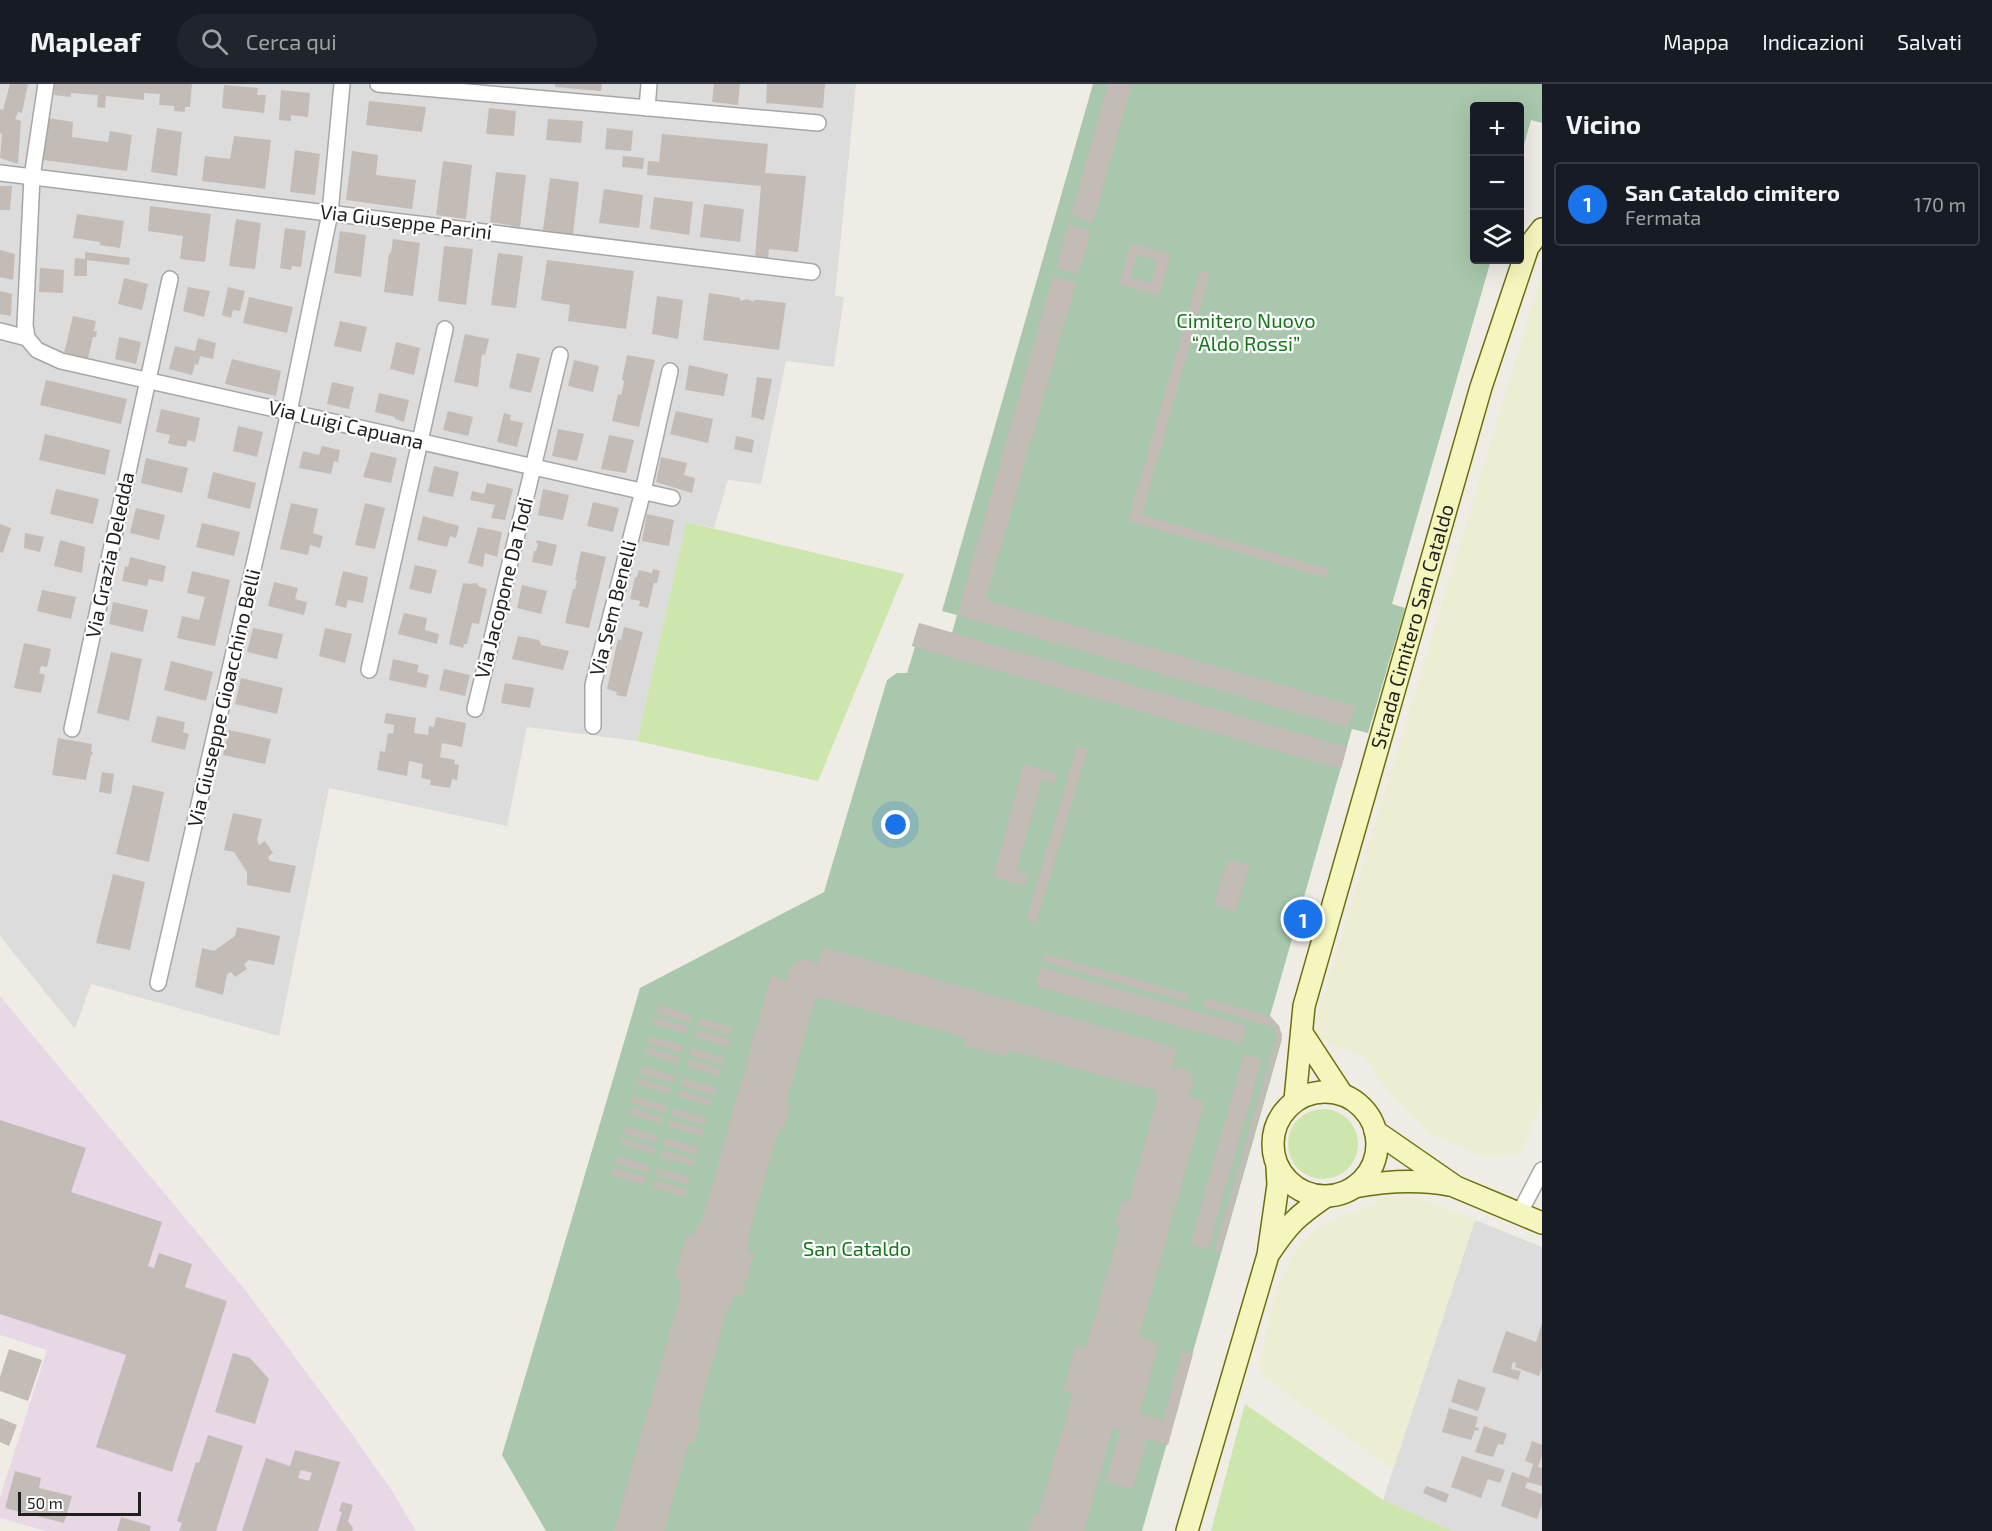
<!DOCTYPE html>
<html lang="it">
<head>
<meta charset="utf-8">
<style>
	body { margin:0; font-family:"Exo 2",sans-serif; background:#20242c; color:#f1f3f6 }
	.controls { position:absolute; right:18px; top:18px; display:grid; overflow:hidden; border-radius:6px; box-shadow:0 6px 24px #0002 }
	.controls button { width:54px; height:54px; display:grid; place-items:center; padding:0; border:0; border-bottom:2px solid #363941; background:#171b24; color:#f1f3f6; font:30px sans-serif }
	.scale { position:absolute; left:18px; bottom:15px; width:123px; box-sizing:border-box; padding-left:6px; border:3px solid #1f1f1f; border-top:0; font-size:16px; line-height:21px; white-space:nowrap; color:#1f1f1f; -webkit-text-stroke:4px #fff; paint-order:stroke }
	.you { position:absolute; left:896px; top:741px; width:21px; height:21px; margin:-15px; border:4px solid #fff; border-radius:50%; background:#1a73e8; box-shadow:0 0 0 9px #1a73e833 }
	.badge { display:grid; place-items:center; width:39px; height:39px; border-radius:50%; background:#1a73e8; color:#fff; font-size:20px; font-weight:700 }
	.pin { position:absolute; translate:-50% -50%; border:3px solid #fff; box-shadow:0 2px 6px #0006 }
	.list { margin:0; padding:0; list-style:none }
	h2 { display:flex; justify-content:space-between; align-items:center; height:78px; margin:0; padding:0 24px; font-size:26px }
	h2 small { font-size:20px; font-weight:400; color:#9ea1a6 }
	.list li { display:grid; grid-template-columns:39px 1fr auto; gap:18px; align-items:center; box-sizing:border-box; height:84px; margin:0 12px 12px; padding:0 12px; border:2px solid #363941; border-radius:6px }
	.list b { display:block; font-size:22px; white-space:nowrap }
	.list p { margin:0; font-size:20px; white-space:nowrap; color:#9ea1a6 }
	.list em { font-size:20px; font-style:normal; color:#9ea1a6 }
	.icon { flex:none; width:33px; height:33px; fill:none; stroke:currentColor; stroke-width:2; stroke-linecap:round; stroke-linejoin:round }
	.map { position:relative; flex:none; width:1542px; height:1447px; overflow:hidden }
	header { display:flex; align-items:center; gap:36px; box-sizing:border-box; height:84px; padding:0 30px; background:#171b24; border-bottom:2px solid #363941 }
	header strong { font-size:28px }
	nav { display:flex; gap:33px; margin-inline-start:auto; font-size:21px }
	.search { width:420px; height:54px; background:#20242c; display:flex; align-items:center; gap:15px; box-sizing:border-box; padding:0 21px; border-radius:33px; color:#9ea1a6; font-size:22px }
	main { display:flex }
	aside { flex:1; background:#171b24 }
	.map>svg:first-child { display:block }
	.residential { fill:#dddcdc }
	.industrial { fill:#e8d8e5 }
	.farmland { fill:#ecedd2 }
	.grass { fill:#cce6ae }
	.cemetery { fill:#a8c7ac }
	.building { fill:#c3bbb5; fill-rule:evenodd }
	.lines { fill:none; stroke-linecap:round; stroke-linejoin:round }
	.street-casing { stroke:#a6a6a6; stroke-width:18 }
	.secondary-casing { stroke:#69710b; stroke-width:24 }
	.street { stroke:#fff; stroke-width:15 }
	.secondary { stroke:#f5f6bd; stroke-width:21 }
	.labels { text-anchor:middle; stroke-width:4.5; stroke-linejoin:round; paint-order:stroke }
	.street-label { font-size:20px; fill:#1f1f1f; stroke:#fff }
	.park-label { font-size:20px; fill:#127817; stroke:#fff }
</style>
</head>
<body>
<header>
<strong>Mapleaf</strong>
<div class="search"><svg class="icon" aria-label="search" viewBox="0 0 24 24"><circle cx="10" cy="10" r="6"/><path d="M15 15l6 6"/></svg>Cerca qui</div>
<nav><a>Mappa</a><a>Indicazioni</a><a>Salvati</a></nav>
</header>
<main>
<div class="map">
<svg width="1542" height="1447" viewBox="0 0 1542 1447">
	<rect width="100%" height="100%" fill="#efece6"/>
	<g class="residential">
		<polygon points="0,0 856,0 835,212 844,213 834,283 786,277 761,400 728,396 714,444 686,438 637,657 527,643 507,742 329,704 279,952 91,900 75,945 0,852"/>
		<polygon points="1475,1136 1542,1163 1542,1447 1453,1447 1383,1416"/>
	</g>
	<polygon class="industrial" points="0,912 246,1207 352,1350 392,1407 416,1447 46,1447 0,1434 0,1413 47,1266 0,1251"/>
	<g class="farmland">
		<polygon points="1542,188 1542,1016 1521,1070 1483,1073 1429,1048 1384,1003 1365,973 1311,953"/>
		<polygon points="1385,1113 1416,1114 1475,1136 1393,1386 1263,1292 1259,1282 1275,1208 1300,1158 1322,1140 1367,1123"/>
	</g>
	<g class="grass">
		<polygon points="686,438 904,490 818,697 637,657"/>
		<circle cx="1323" cy="1060" r="35"/>
		<polygon points="1245,1320 1383,1416 1453,1447 1211,1447"/>
	</g>
	<polygon class="cemetery" points="1093,0 1542,0 1542,39 1531,36 1520,75 1520,22 1474,22 1474,176 1491,176 1392,520 1405,524 1368,649 1352,645 1270,932 1279,942 1282,955 1142,1447 546,1447 502,1371 640,904 824,808 887,596 897,589 907,589 915,563 912,562 919,539 952,549 957,531 942,527"/>
	<g class="building">
		<polygon points="10,0 28,0 22,29 18,28 15,35 21,37 18,80 0,74 2,50 0,49 0,25 3,26"/>
		<polygon points="55,0 192,0 190,23 185,23 185,28 174,27 174,22 159,21 160,10 144,9 144,16 106,12 105,24 97,23 98,11 71,9 71,13 54,11"/>
		<polygon points="555,0 602,0 601,7 555,3"/>
		<polygon points="714,0 740,0 738,21 712,18"/>
		<polygon points="767,0 825,0 823,24 766,19"/>
		<polygon points="1108,0 1132,0 1093,139 1071,131"/>
		<polygon points="224,1 258,4 257,11 266,11 264,29 222,24"/>
		<polygon points="281,6 310,9 308,33 291,31 291,37 279,36"/>
		<polygon points="369,17 426,23 422,48 366,41"/>
		<polygon points="489,24 516,27 514,52 486,50"/>
		<polygon points="48,34 73,38 72,53 108,58 110,47 132,51 127,87 43,76"/>
		<polygon points="548,35 583,37 581,59 546,56"/>
		<polygon points="157,44 182,48 177,92 151,88"/>
		<polygon points="607,44 633,47 631,67 605,65"/>
		<polygon points="662,50 768,60 765,89 806,92 798,168 769,165 768,175 755,173 761,102 647,91 648,77 659,78"/>
		<polygon points="234,52 271,56 265,105 202,97 205,72 230,75"/>
		<polygon points="295,66 320,70 315,111 290,108"/>
		<polygon points="352,67 378,71 376,91 416,96 412,125 346,116"/>
		<polygon points="623,72 644,74 643,85 622,83"/>
		<polygon points="443,77 472,81 466,135 436,131"/>
		<polygon points="496,88 526,91 520,143 490,138"/>
		<polygon points="550,94 579,98 573,150 543,146"/>
		<polygon points="0,102 12,102 10,126 0,126"/>
		<polygon points="604,105 643,111 639,144 599,139"/>
		<polygon points="654,113 693,118 689,151 650,145"/>
		<polygon points="704,120 744,125 740,158 700,153"/>
		<polygon points="150,122 211,130 205,178 180,175 183,152 148,147"/>
		<polygon points="77,130 124,137 120,164 100,161 100,158 73,154"/>
		<polygon points="236,135 261,139 255,185 229,182"/>
		<polygon points="1068,140 1091,147 1078,191 1056,183"/>
		<polygon points="285,144 306,147 301,183 292,182 291,186 280,184"/>
		<polygon points="340,147 366,151 361,193 334,189"/>
		<polygon points="393,155 420,159 413,212 384,208 389,170 391,169"/>
		<path d="M1131 159 1171 170 1159 212 1119 200ZM1137 171 1157 176 1151 199 1130 193Z"/>
		<polygon points="444,162 473,165 466,221 438,217"/>
		<polygon points="0,166 15,170 13,196 0,193"/>
		<polygon points="85,168 130,174 129,181 87,176 87,192 74,192 75,174 85,175"/>
		<polygon points="498,169 523,172 516,224 491,221"/>
		<polygon points="547,176 634,187 626,245 568,237 570,221 541,216"/>
		<polygon points="40,184 64,186 63,209 39,208"/>
		<polygon points="1200,187 1210,190 1142,431 1329,485 1327,494 1128,437"/>
		<polygon points="1053,192 1076,199 986,516 1355,622 1349,644 957,531"/>
		<polygon points="124,194 148,200 142,226 118,220"/>
		<polygon points="188,203 210,207 204,233 183,227"/>
		<polygon points="228,203 245,207 240,227 233,226 231,234 222,231"/>
		<polygon points="0,207 12,210 11,232 0,230"/>
		<polygon points="709,209 735,213 740,214 740,217 747,215 754,218 754,216 760,216 786,219 779,266 703,256"/>
		<polygon points="657,212 683,216 678,255 652,250"/>
		<polygon points="249,213 293,223 287,249 243,239"/>
		<polygon points="73,232 96,237 94,247 97,247 96,253 93,253 88,274 64,269"/>
		<polygon points="340,237 367,243 361,268 334,262"/>
		<polygon points="465,250 489,255 485,271 482,270 478,303 454,298"/>
		<polygon points="119,253 141,258 136,280 115,275"/>
		<polygon points="198,254 216,259 213,275 200,272 198,281 195,280 192,291 169,285 175,262 195,267"/>
		<polygon points="396,258 420,264 414,291 390,285"/>
		<polygon points="517,269 540,274 531,309 509,304"/>
		<polygon points="627,271 655,276 639,343 612,337 618,310 621,311 623,304 624,297 622,296"/>
		<polygon points="232,275 281,287 276,312 225,300"/>
		<polygon points="574,276 599,282 593,308 568,302"/>
		<polygon points="689,281 728,290 724,312 685,306"/>
		<polygon points="757,293 772,295 764,336 751,333"/>
		<polygon points="46,296 127,315 121,340 40,321"/>
		<polygon points="332,298 354,303 349,325 327,320"/>
		<polygon points="379,309 409,316 404,338 395,335 395,333 375,328"/>
		<polygon points="161,325 200,334 195,358 188,356 186,363 174,361 168,359 170,351 156,348"/>
		<polygon points="448,327 473,333 468,352 443,346"/>
		<polygon points="676,327 713,335 708,359 670,350"/>
		<polygon points="504,329 511,331 510,336 523,339 517,363 497,358"/>
		<polygon points="238,342 263,348 257,373 233,367"/>
		<polygon points="558,345 584,350 577,377 552,372"/>
		<polygon points="45,350 110,366 105,391 39,376"/>
		<polygon points="609,351 634,356 626,389 601,385"/>
		<polygon points="736,352 754,356 752,369 734,365"/>
		<polygon points="322,362 340,366 338,378 334,377 331,390 299,384 303,367 319,371"/>
		<polygon points="371,368 397,374 391,399 363,393"/>
		<polygon points="661,373 687,379 684,391 695,394 692,409 656,398"/>
		<polygon points="146,374 188,384 182,409 141,399"/>
		<polygon points="434,382 459,388 453,413 428,408"/>
		<polygon points="213,388 256,399 250,425 207,414"/>
		<polygon points="487,399 513,405 505,436 491,434 495,421 470,416 472,407 484,410"/>
		<polygon points="56,405 99,415 93,440 50,430"/>
		<polygon points="543,405 569,411 563,436 538,431"/>
		<polygon points="593,418 619,424 613,448 587,442"/>
		<polygon points="291,419 318,425 313,449 323,452 320,464 310,461 308,471 280,465"/>
		<polygon points="365,419 385,424 375,465 355,461"/>
		<polygon points="136,424 165,431 159,456 130,449"/>
		<polygon points="647,430 674,436 669,462 642,457"/>
		<polygon points="423,432 459,442 456,454 450,452 447,463 417,456"/>
		<polygon points="202,439 240,448 234,472 196,463"/>
		<polygon points="0,440 11,444 3,469 0,468"/>
		<polygon points="478,443 502,448 497,473 485,469 483,483 468,479"/>
		<polygon points="25,449 44,453 40,468 24,464"/>
		<polygon points="60,456 85,463 82,489 54,482"/>
		<polygon points="537,456 557,461 552,482 532,478 534,467 536,467 538,459 536,459"/>
		<polygon points="581,467 606,473 589,544 565,539 573,505 575,505 577,497 575,496"/>
		<polygon points="130,473 166,482 163,498 149,495 147,502 122,497 125,482 128,483"/>
		<polygon points="415,481 437,486 431,510 409,505"/>
		<polygon points="653,485 660,487 657,499 654,499 648,524 639,522 640,517 630,515 635,493 637,493 639,486 652,489"/>
		<polygon points="192,487 230,496 215,562 177,554 182,532 199,536 205,513 187,509"/>
		<polygon points="343,487 368,493 363,519 348,516 346,524 335,521"/>
		<polygon points="274,498 298,504 295,515 307,518 304,531 268,522"/>
		<polygon points="463,499 470,500 476,499 480,503 487,505 479,540 472,539 467,560 464,560 463,564 449,560"/>
		<polygon points="522,501 547,507 541,530 517,524"/>
		<polygon points="42,506 76,513 71,535 37,527"/>
		<polygon points="113,518 148,526 143,548 109,540"/>
		<polygon points="404,529 427,534 425,546 439,550 437,560 398,550"/>
		<polygon points="919,539 1347,663 1341,685 912,562"/>
		<polygon points="624,543 643,548 626,613 616,611 617,608 607,605 618,555 621,556"/>
		<polygon points="253,544 283,550 277,575 247,568"/>
		<polygon points="325,544 352,550 345,579 319,572"/>
		<polygon points="518,552 539,556 541,561 569,567 563,586 512,575"/>
		<polygon points="24,559 51,565 47,583 41,582 39,589 45,591 41,609 14,604"/>
		<polygon points="111,568 142,575 129,637 97,629"/>
		<polygon points="393,575 419,581 417,588 429,591 426,604 389,596"/>
		<polygon points="171,577 213,588 206,617 164,606"/>
		<polygon points="444,585 470,591 465,612 439,606"/>
		<polygon points="241,594 283,604 277,630 235,620"/>
		<polygon points="505,599 534,604 530,624 501,619"/>
		<polygon points="386,629 416,634 414,649 428,651 429,642 434,643 436,633 466,639 462,663 442,659 440,673 455,676 454,680 459,681 457,696 452,695 450,704 430,701 431,696 421,694 423,680 409,677 407,692 377,686 380,667 385,668 388,649 393,650 394,641 384,639"/>
		<polygon points="157,632 185,638 183,648 189,650 185,666 151,658"/>
		<polygon points="229,646 271,655 265,680 223,671"/>
		<polygon points="58,654 92,660 91,668 93,668 92,671 91,671 86,696 52,691"/>
		<polygon points="1077,662 1088,665 1036,840 1026,836"/>
		<polygon points="1024,680 1057,690 1054,700 1042,696 1016,787 1028,790 1025,802 993,793"/>
		<polygon points="102,688 114,690 111,710 99,708"/>
		<polygon points="133,701 164,708 149,778 116,770"/>
		<polygon points="233,729 262,735 257,756 259,761 265,757 273,769 268,773 270,777 296,782 290,809 247,801 247,788 234,768 224,766"/>
		<polygon points="1228,775 1250,782 1235,828 1213,821"/>
		<polygon points="113,790 145,798 130,866 96,859"/>
		<polygon points="237,843 280,852 274,881 249,876 244,880 247,885 235,893 231,888 227,890 223,911 195,903 202,864 214,867 235,852"/>
		<polygon points="824,863 1177,964 1172,984 1184,984 1189,987 1192,991 1194,1002 1188,1012 1205,1017 1139,1253 1159,1259 1140,1328 1153,1333 1163,1336 1182,1267 1193,1270 1168,1361 1147,1355 1133,1405 1106,1398 1120,1346 1113,1344 1084,1447 1028,1447 1034,1429 1038,1431 1073,1308 1063,1306 1076,1262 1085,1265 1121,1142 1115,1141 1122,1116 1128,1118 1158,1013 1154,1006 1009,966 1006,973 964,961 966,954 819,913 815,916 786,1020 791,1021 784,1045 779,1044 748,1154 750,1155 747,1167 754,1170 742,1212 734,1211 730,1224 728,1223 697,1334 701,1335 694,1359 689,1358 664,1447 614,1447 681,1209 678,1209 681,1196 674,1193 687,1150 694,1152 698,1139 701,1140 771,892 789,897 788,891 792,880 797,877 808,875 817,881"/>
		<polygon points="1045,870 1189,910 1187,918 1043,878"/>
		<polygon points="1041,883 1247,942 1242,960 1036,902"/>
		<polygon points="1205,914 1270,932 1279,942 1282,951 1220,1169 1214,1167 1277,952 1273,943 1203,923"/>
		<polygon points="659,921 692,931 690,939 656,929"/>
		<polygon points="655,933 689,943 686,950 653,940"/>
		<polygon points="700,934 733,944 731,951 697,941"/>
		<polygon points="696,946 730,955 728,963 694,953"/>
		<polygon points="650,952 684,962 682,969 648,959"/>
		<polygon points="647,963 680,973 678,980 645,970"/>
		<polygon points="691,964 724,974 722,981 689,971"/>
		<polygon points="1244,970 1262,975 1208,1165 1190,1160"/>
		<polygon points="688,975 721,985 719,992 686,982"/>
		<polygon points="641,982 675,992 673,999 640,989"/>
		<polygon points="638,994 671,1004 669,1010 636,1000"/>
		<polygon points="682,994 716,1004 714,1011 680,1001"/>
		<polygon points="679,1006 712,1016 710,1022 677,1012"/>
		<polygon points="633,1012 667,1022 665,1029 631,1019"/>
		<polygon points="630,1023 663,1034 661,1040 628,1030"/>
		<polygon points="673,1024 707,1034 705,1041 671,1031"/>
		<polygon points="0,1036 86,1064 71,1108 162,1138 148,1182 154,1184 159,1169 192,1180 185,1203 227,1217 172,1388 96,1363 126,1271 0,1230"/>
		<polygon points="670,1036 704,1045 702,1052 668,1042"/>
		<polygon points="625,1042 658,1052 656,1059 623,1049"/>
		<polygon points="621,1054 655,1064 653,1070 619,1060"/>
		<polygon points="666,1054 699,1064 697,1071 663,1061"/>
		<polygon points="662,1066 695,1076 693,1082 660,1073"/>
		<polygon points="616,1072 650,1082 648,1089 614,1079"/>
		<polygon points="613,1084 646,1093 644,1101 611,1091"/>
		<polygon points="657,1084 690,1094 688,1101 655,1091"/>
		<polygon points="654,1096 687,1105 685,1113 652,1103"/>
		<polygon points="1542,1239 1542,1284 1539,1292 1515,1283 1516,1279 1513,1278 1511,1285 1521,1287 1518,1296 1492,1288 1506,1247 1536,1258"/>
		<polygon points="9,1265 42,1276 28,1317 0,1307 0,1293"/>
		<polygon points="233,1269 250,1274 269,1295 255,1340 215,1328"/>
		<polygon points="1458,1295 1486,1304 1478,1327 1451,1318"/>
		<polygon points="1449,1324 1478,1333 1475,1343 1479,1344 1478,1347 1475,1346 1471,1356 1442,1348"/>
		<polygon points="0,1334 17,1341 9,1362 0,1358"/>
		<polygon points="1484,1342 1507,1350 1503,1361 1498,1360 1493,1373 1475,1368"/>
		<polygon points="208,1351 243,1362 216,1447 179,1447 182,1439 177,1437 196,1378 199,1379"/>
		<polygon points="1532,1357 1542,1361 1542,1372 1538,1383 1542,1384 1542,1402 1527,1398 1525,1404 1542,1410 1542,1421 1537,1435 1501,1422 1512,1388 1529,1394 1533,1380 1525,1377"/>
		<path d="M295 1366 340 1378 318 1447H242L266 1374 290 1382ZM301 1386 312 1389 309 1397 298 1394Z"/>
		<polygon points="1462,1372 1505,1386 1500,1399 1488,1395 1481,1414 1451,1403"/>
		<polygon points="15,1387 41,1394 39,1404 72,1412 64,1439 5,1424"/>
		<polygon points="1426,1402 1449,1410 1446,1419 1423,1409"/>
		<polygon points="342,1418 353,1421 348,1437 353,1444 352,1447 336,1447 342,1428 339,1427"/>
		<polygon points="121,1433 151,1442 150,1447 117,1447"/>
	</g>
	<g class="lines">
		<g class="street-casing">
			<g id="street">
				<polyline points="378,0 818,39"/>
				<polyline points="647,24 649,0"/>
				<polyline points="0,89 812,188"/>
				<polyline points="0,247 27,254 25,241 32,93 46,0"/>
				<polyline points="27,254 37,266 61,277 672,414"/>
				<polyline points="369,586 445,245"/>
				<polyline points="475,625 560,271"/>
				<polyline points="593,642 593,601 643,407 670,287"/>
				<polyline points="72,645 170,195"/>
				<polyline points="158,899 289,328 330,129 342,0"/>
				<polyline points="1519,1130 1542,1086"/>
			</g>
		</g>
		<g class="secondary-casing">
			<g id="secondary">
				<polyline points="1302,949 1342,1010"/>
				<circle cx="1325" cy="1060" r="52"/>
				<path id="s1" d="M1295 1016 1304 922 1481 303 1528 163 1542 145"/>
				<polyline points="1375,1047 1456,1103 1542,1139"/>
				<path d="M1354 1103C1386 1097 1417 1095 1449 1101"/>
				<path d="M1270 1168C1289 1140 1297 1132 1325 1113"/>
				<polyline points="1187,1447 1268,1171 1278,1101 1277,1083"/>
			</g>
		</g>
		<use href="#street" class="street"/>
		<use href="#secondary" class="secondary"/>
	</g>
	<g class="labels">
		<g class="street-label">
			<text transform="translate(406 138) rotate(7)" y="7">Via Giuseppe Parini</text>
			<text transform="translate(346 341) rotate(13)" y="7">Via Luigi Capuana</text>
			<text transform="translate(110 471) rotate(-78)" y="7">Via Grazia Deledda</text>
			<text transform="translate(504 504) rotate(-76)" y="7">Via Jacopone Da Todi</text>
			<text transform="translate(613 524) rotate(-76)" y="7">Via Sem Benelli</text>
			<text dy="7" stroke="none"><textPath href="#s1" startOffset="489">Strada Cimitero San Cataldo</textPath></text>
			<text transform="translate(224 614) rotate(-77)" y="7">Via Giuseppe Gioacchino Belli</text>
		</g>
		<g class="park-label">
			<text x="1246" y="244">Cimitero Nuovo<tspan x="1246" dy="23">“Aldo Rossi”</tspan></text>
			<text x="857" y="1172">San Cataldo</text>
		</g>
	</g>
</svg>
<div class="controls">
<button>+</button>
<button>−</button>
<button><svg class="icon" aria-label="layers" viewBox="0 0 24 24"><path d="M12 4l9 5-9 5-9-5zM3 14l9 5 9-5"/></svg></button>
</div>
<div class="scale">50 m</div>
<div class="you"></div>
<div class="pin badge" style="left:1303px;top:835px">1</div>
</div>
<aside>
<h2>Vicino<small></small></h2>
<ul class="list">
<li><span class="badge">1</span><div><b>San Cataldo cimitero</b><p>Fermata</p></div><em>170 m</em></li>
</ul>
</aside>
</main>
</body>
</html>
